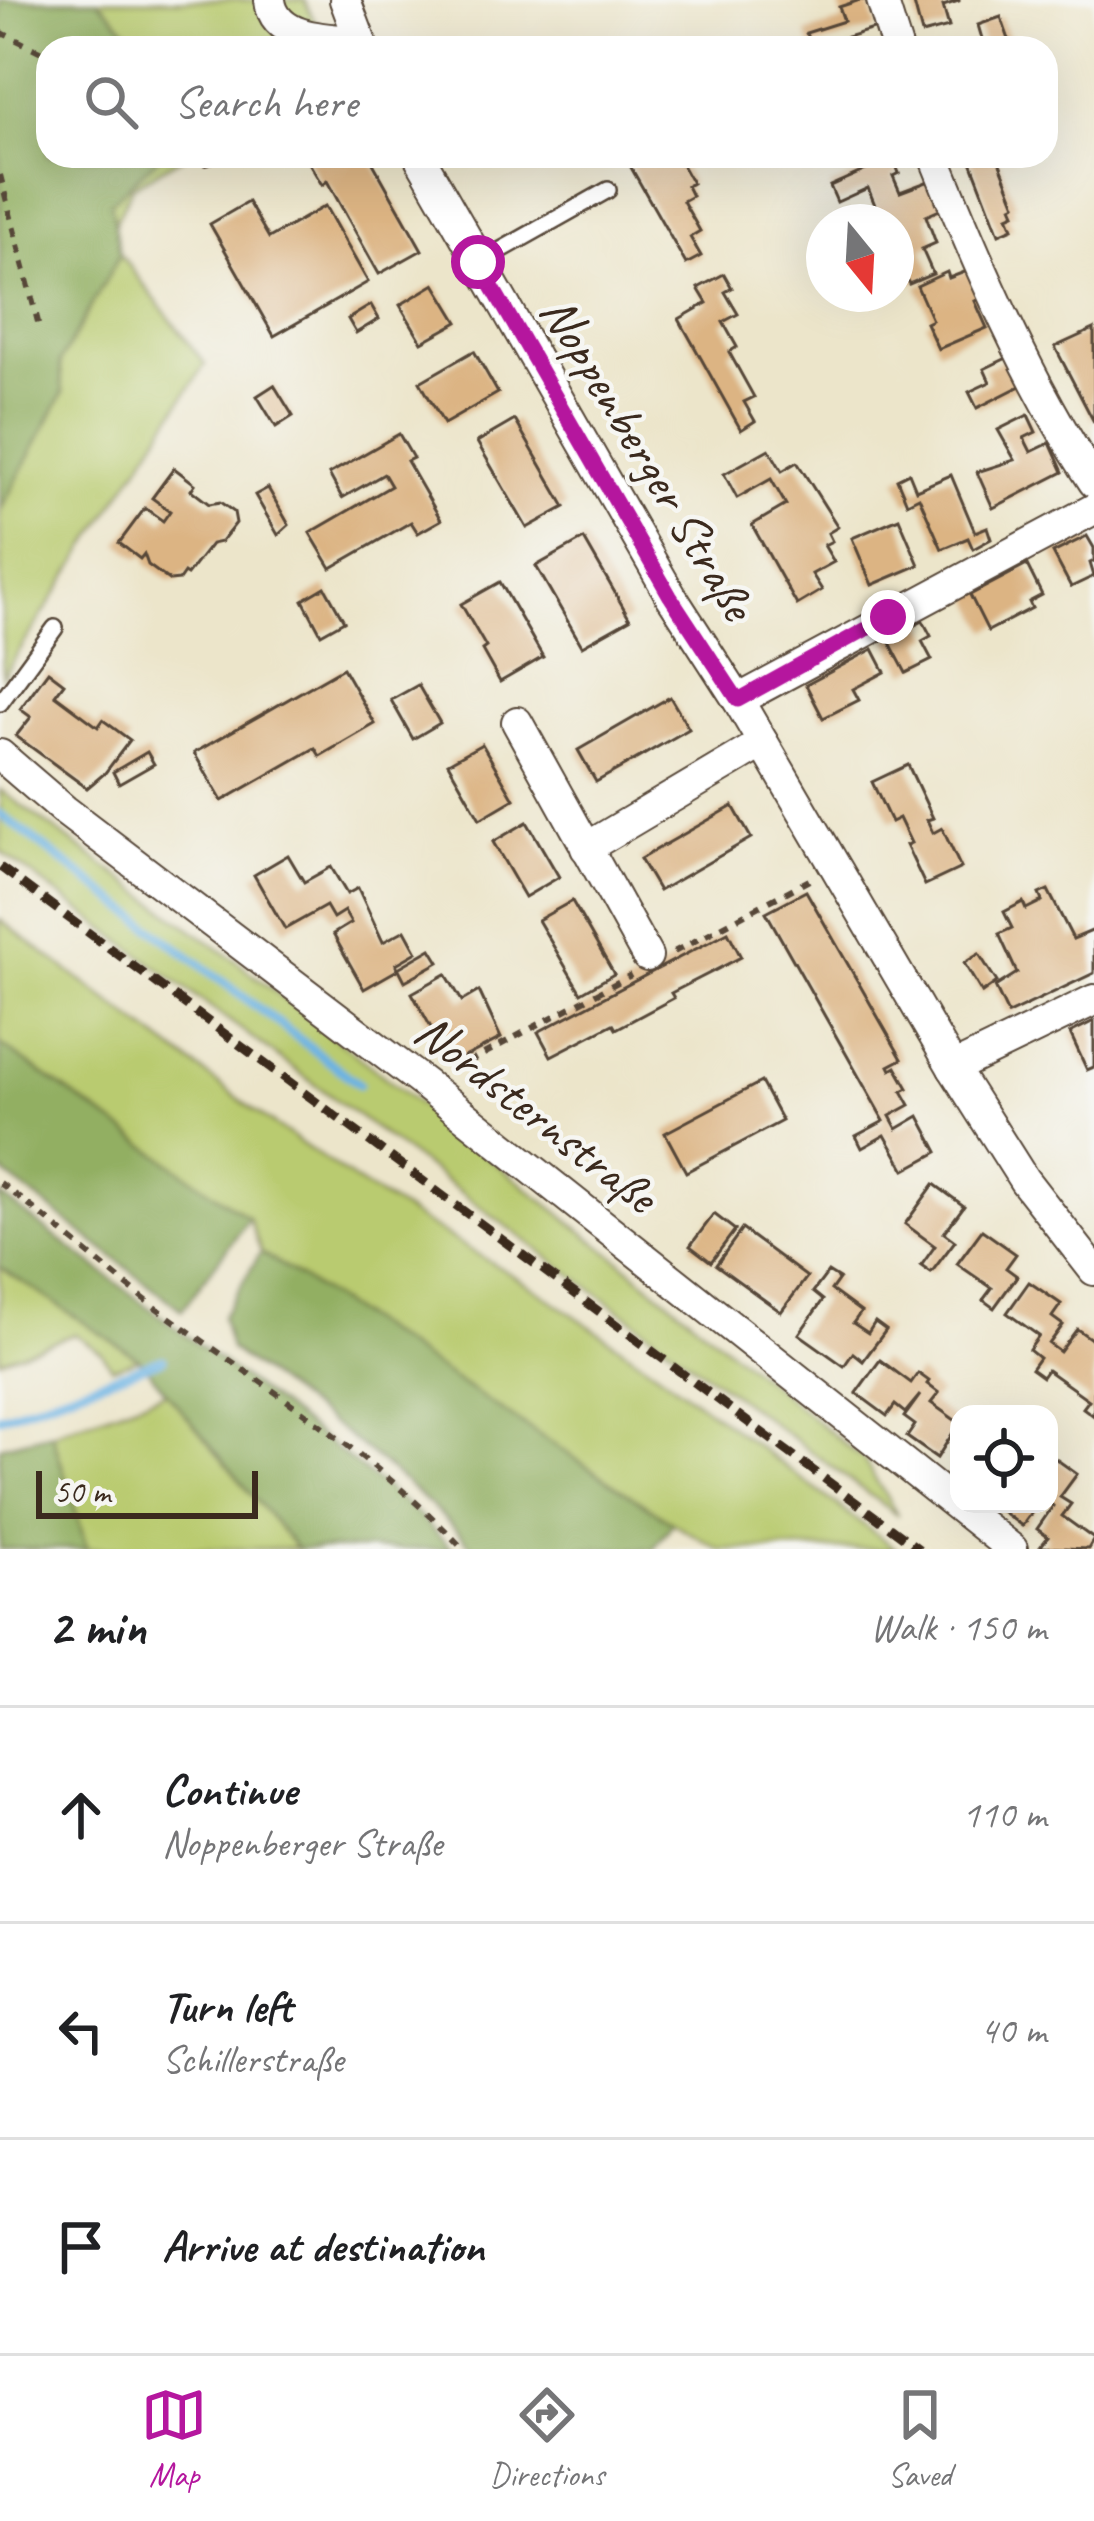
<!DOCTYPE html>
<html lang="en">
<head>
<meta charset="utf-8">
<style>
	body { margin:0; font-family:Caveat,sans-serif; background:#f2f2f2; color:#202124 }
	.controls { position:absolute; right:36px; bottom:36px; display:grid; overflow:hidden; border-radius:24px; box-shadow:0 12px 48px #0002 }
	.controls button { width:108px; height:108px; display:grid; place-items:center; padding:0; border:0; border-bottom:3px solid #e0e0e0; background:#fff; color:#202124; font:60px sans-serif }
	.compass { position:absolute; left:806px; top:204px; width:108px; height:108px; border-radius:50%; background:#fff; box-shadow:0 12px 48px #0002; rotate:162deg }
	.scale { position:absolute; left:36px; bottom:30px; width:222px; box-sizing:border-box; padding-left:12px; border:6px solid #3b2a1e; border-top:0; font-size:33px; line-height:42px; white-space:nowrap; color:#3b2a1e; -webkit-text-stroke:9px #f6f6f2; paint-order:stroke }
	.stop { position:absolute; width:36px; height:36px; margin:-27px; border:9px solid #b5179e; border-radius:50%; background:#fff }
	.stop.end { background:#b5179e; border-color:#fff; box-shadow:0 3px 12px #0008 }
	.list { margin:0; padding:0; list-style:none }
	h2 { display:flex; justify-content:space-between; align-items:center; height:156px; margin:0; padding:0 48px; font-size:51px }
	h2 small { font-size:39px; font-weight:400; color:#757577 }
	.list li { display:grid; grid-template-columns:78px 1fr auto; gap:36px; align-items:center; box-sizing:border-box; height:216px; padding:0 48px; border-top:3px solid #e0e0e0 }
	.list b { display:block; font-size:45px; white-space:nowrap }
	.list p { margin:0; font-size:39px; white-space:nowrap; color:#757577 }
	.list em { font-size:39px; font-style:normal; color:#757577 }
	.icon { flex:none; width:66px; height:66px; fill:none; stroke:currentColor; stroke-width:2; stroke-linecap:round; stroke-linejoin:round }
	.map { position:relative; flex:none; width:1094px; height:1549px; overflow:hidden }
	.search { position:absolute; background:#fff; box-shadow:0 12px 48px #0002; left:36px; right:36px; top:36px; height:132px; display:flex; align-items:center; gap:30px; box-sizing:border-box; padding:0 42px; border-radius:36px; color:#757577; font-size:45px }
	.sheet { height:804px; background:#fff }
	nav { display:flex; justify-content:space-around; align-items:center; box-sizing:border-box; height:168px; border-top:3px solid #e0e0e0; background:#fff; font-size:33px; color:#757577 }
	nav a { display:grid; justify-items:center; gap:6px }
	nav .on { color:#b5179e }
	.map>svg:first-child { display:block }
	.green { fill:#b9cb6f; stroke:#7a7a46; stroke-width:3 }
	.forest { fill:#92af62; stroke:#666c40; stroke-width:3 }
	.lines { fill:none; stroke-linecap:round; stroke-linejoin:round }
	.stream { stroke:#6cb3e3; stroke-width:9 }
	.building { fill:#dcb483 }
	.service-casing { stroke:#564638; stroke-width:20 }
	.minor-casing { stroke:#564638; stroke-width:34 }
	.path { stroke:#564638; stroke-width:6; stroke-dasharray:9 9; stroke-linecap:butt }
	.service { stroke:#fff; stroke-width:15 }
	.minor { stroke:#fff; stroke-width:30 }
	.rail { stroke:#3b2a1e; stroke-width:9; stroke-dasharray:18 9; stroke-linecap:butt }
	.route { stroke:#b5179e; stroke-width:15 }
	.labels { text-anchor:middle; stroke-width:9; stroke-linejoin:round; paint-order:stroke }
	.street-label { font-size:51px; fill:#3b2a1e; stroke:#f6f6f2 }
</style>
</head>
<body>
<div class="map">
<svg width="1094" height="1549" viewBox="0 0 1094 1549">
	<rect width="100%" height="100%" fill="#f6f6f2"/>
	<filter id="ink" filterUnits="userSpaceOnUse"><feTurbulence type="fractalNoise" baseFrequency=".00833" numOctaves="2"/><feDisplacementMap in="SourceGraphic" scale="24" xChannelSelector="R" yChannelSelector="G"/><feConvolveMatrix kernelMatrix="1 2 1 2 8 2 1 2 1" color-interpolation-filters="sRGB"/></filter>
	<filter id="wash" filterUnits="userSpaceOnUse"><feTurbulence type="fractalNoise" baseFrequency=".004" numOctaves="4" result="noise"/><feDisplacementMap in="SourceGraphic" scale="48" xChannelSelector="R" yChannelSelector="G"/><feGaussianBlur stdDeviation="2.7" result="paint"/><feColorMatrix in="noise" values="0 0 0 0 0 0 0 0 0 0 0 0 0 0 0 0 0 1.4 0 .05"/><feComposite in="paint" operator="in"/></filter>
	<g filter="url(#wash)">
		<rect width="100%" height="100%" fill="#ece5ca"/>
		<g class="green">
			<polygon points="0,0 304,0 328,48 48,48 48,156 184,156 132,187 0,473"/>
			<polygon points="120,254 205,364 3,676 0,511 63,393 60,362"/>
			<polygon points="0,790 237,962 623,1263 863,1459 898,1516 0,851"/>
			<polygon points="0,920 263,1117 360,1184 537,1290 660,1374 896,1549 719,1549 673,1523 261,1252 249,1218 0,1044"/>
			<polygon points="0,1267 122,1345 139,1359 112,1368 102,1353 75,1334 0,1360"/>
			<polygon points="167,1392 297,1549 87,1549 52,1433"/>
		</g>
		<g class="forest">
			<polygon points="0,0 98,0 144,48 48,48 48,156 160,156 111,202 120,254 60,362 63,393 0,511"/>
			<polygon points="0,1044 249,1218 182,1310 0,1170"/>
			<polygon points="0,1195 322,1438 413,1510 452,1549 297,1549 139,1359 0,1267"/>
			<path d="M261 1252 673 1523 653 1549H474C402 1471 315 1412 230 1349L222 1317Z"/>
			<polygon points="52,1433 87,1549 0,1549 0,1446"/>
		</g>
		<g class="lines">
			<g class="stream">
				<polyline points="0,814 359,1084"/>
				<polyline points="0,1417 163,1359"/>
			</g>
		</g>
		<g id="blocks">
			<g class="building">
				<polygon points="860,0 867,0 877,28 811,48 806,33 844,21 839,7"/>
				<polygon points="913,0 959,0 959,1 943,6 949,27 922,34"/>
				<polygon points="1001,17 1012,48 968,48 983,42 978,25"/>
				<polygon points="305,156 369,156 422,250 379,274 327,181 322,185"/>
				<polygon points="677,156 692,183 687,186 692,196 683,201 700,231 690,237 701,256 686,264 625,157"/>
				<polygon points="969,156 997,156 1016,204 1012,206 1015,213 1008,216 1013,228 999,234"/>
				<polygon points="893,158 899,173 893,176 900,192 932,180 944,208 926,216 936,243 922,249 933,274 909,284 896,260 896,222 882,222 868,188 837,202 830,186"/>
				<polygon points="248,202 269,238 325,206 368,282 274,336 210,224"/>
				<polygon points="970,270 982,298 975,301 987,328 938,349 926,323 932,320 917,286 947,272 949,278"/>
				<polygon points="724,274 732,288 725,292 738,314 723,322 737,347 729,352 754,397 744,402 755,421 741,430 679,319 707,303 698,288"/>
				<polygon points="435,284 458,322 422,342 400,305"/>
				<polygon points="371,305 379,319 356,333 348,319"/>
				<polygon points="1094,329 1094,422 1055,347"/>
				<polygon points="474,351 498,393 444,424 420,382"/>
				<polygon points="1009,357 1022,385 977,408 969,392 990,382 984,369"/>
				<polygon points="274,385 293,416 276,427 257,396"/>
				<polygon points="1028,415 1036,432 1024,438 1031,452 1050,443 1063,472 993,508 977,472 1015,460 998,430"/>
				<polygon points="515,420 565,507 527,528 477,442"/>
				<polygon points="399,434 413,458 407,461 441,520 418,533 411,522 331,568 310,533 391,486 384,474 342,498 329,474"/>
				<polygon points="769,449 782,471 797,462 838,527 828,533 832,541 824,545 834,562 812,574 822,590 797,605 752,525 786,505 771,479 737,498 724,474"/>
				<polygon points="174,468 195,484 191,490 209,504 220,502 234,512 236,523 221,542 211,544 187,575 184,573 179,580 170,581 148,565 144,554 140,559 119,543 145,508 163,521 170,511 152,498"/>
				<polygon points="909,473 916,490 951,475 975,532 987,527 991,539 973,549 968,538 942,549 919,497 907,503 897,479"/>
				<polygon points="268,488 289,525 278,535 255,495"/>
				<polygon points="899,518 919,565 872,585 852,538"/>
				<polygon points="1087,536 1094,548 1094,561 1090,563 1094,576 1071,587 1053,553"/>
				<polygon points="584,539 630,619 582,646 536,566"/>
				<polygon points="1027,565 1042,595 1029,602 1032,608 988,631 970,595"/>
				<polygon points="500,582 543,657 500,682 482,650 486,647 461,604"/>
				<polygon points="325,587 344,621 321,634 303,600"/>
				<polygon points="923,621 931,636 922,641 932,660 906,673 888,639"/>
				<polygon points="873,649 885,672 853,689 859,700 823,718 806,685"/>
				<polygon points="343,668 375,724 320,756 315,748 222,801 194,753"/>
				<polygon points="48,671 64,683 55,695 98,727 103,720 130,740 105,773 87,788 16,736 31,717 20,709"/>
				<polygon points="418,685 440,723 413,739 391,700"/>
				<polygon points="670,697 689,729 596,782 578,750"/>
				<polygon points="482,744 514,799 480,819 448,763"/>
				<polygon points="147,752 154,764 119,784 113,772"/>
				<polygon points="908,765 933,818 927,820 933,833 942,828 961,868 925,885 906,845 911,843 899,818 891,822 872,782"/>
				<polygon points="733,806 751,838 659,891 640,859"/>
				<polygon points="527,822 559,877 525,897 493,842"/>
				<polygon points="288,855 304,882 331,867 347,894 358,888 383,942 405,930 417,952 396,964 398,968 431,949 439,962 405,981 399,969 364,989 333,934 351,923 344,911 333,918 326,906 285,929 254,875"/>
				<polygon points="1048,890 1073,939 1094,930 1094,973 1008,1014 995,987 1017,973 999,934 1012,928 1004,912 1023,902 1026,909 1042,901 1039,894"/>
				<polygon points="806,891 902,1059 889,1066 891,1070 896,1067 908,1088 902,1091 910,1105 890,1116 897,1129 919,1116 938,1152 905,1170 885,1135 862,1148 856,1136 884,1121 766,912"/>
				<polygon points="572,901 614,974 581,993 538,920"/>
				<polygon points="728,932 741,957 671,993 674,998 616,1029 613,1024 551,1056 538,1032"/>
				<polygon points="979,954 997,982 982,993 964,963"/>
				<polygon points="446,974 462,1001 479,991 501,1038 451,1064 412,993"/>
				<polygon points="1094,1021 1094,1067 1087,1070 1070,1033"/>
				<polygon points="761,1082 782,1121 686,1172 665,1133"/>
				<polygon points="934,1184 964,1206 944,1233 955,1241 931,1273 921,1266 935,1246 905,1224"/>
				<polygon points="714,1214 735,1230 711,1262 690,1246"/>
				<polygon points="742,1229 807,1277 781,1312 716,1265"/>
				<polygon points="982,1230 1016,1254 1006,1268 1017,1276 994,1308 983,1300 992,1288 957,1264"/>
				<polygon points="828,1272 839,1279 831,1290 861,1312 853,1323 868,1333 875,1322 886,1330 863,1361 853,1353 844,1366 799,1334 823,1300 813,1292"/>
				<polygon points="1029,1282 1061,1304 1052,1317 1063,1325 1049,1344 1060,1352 1077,1329 1094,1341 1094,1416 1083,1408 1089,1400 1047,1370 1042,1377 1031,1369 1039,1358 1029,1350 1039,1336 1007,1313"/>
				<polygon points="880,1360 911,1383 918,1373 929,1381 927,1384 939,1393 931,1403 959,1423 937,1458 907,1437 915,1425 904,1417 920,1395 905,1413 895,1405 887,1416 856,1393"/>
				<polygon points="1049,1454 1077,1474 1060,1497 1071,1504 1062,1516 1094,1539 1088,1549 1040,1547 1048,1537 1037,1529 1053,1506 1049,1502"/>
				<polygon points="992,1504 1038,1504 1022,1526"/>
			</g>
		</g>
	</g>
	<g filter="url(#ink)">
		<use href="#blocks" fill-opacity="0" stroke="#564638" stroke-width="3"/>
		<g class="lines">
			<g class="service-casing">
				<g id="service">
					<polyline points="206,157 207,156"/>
					<polyline points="480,262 608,190"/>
					<polyline points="0,703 55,628"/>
				</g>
			</g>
			<g class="minor-casing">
				<g id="minor">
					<path d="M270 0C274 40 329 39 360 41"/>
					<polyline points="345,0 363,48"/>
					<polyline points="882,0 897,48"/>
					<polyline points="419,156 671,596 738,700 953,1068 1024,1180 1094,1270"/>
					<path d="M934 156C978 265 1029 384 1094 482"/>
					<polyline points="738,700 1094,509"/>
					<polyline points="517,722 647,956"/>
					<polyline points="0,755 64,810 426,1085 1012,1549"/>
					<polyline points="586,848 763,743"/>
					<polyline points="953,1068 1094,1000"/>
				</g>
			</g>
			<g class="path">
				<polyline points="0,32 48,55"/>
				<polyline points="0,175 39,326"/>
				<polyline points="674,952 811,879"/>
				<polyline points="452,1071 631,975"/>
				<path d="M0 1183C52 1221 100 1266 151 1304 257 1382 374 1453 463 1549"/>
			</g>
			<use href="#service" class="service"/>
			<use href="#minor" class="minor"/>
			<polyline class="rail" points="0,867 919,1549"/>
		</g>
	</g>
	<g class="lines" filter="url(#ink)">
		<polyline class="route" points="478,262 670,596 738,700 888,617"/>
	</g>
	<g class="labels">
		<g class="street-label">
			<text transform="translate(649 457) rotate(59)" y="18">Noppenberger Straße</text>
			<text transform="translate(537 1112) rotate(38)" y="18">Nordsternstraße</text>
		</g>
	</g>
</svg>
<div class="controls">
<button><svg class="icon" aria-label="locate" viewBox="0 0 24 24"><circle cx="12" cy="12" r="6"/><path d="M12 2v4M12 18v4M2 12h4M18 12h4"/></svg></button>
</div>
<svg class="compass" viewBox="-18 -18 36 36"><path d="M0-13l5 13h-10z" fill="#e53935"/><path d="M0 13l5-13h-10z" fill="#757577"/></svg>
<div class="scale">50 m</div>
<div class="stop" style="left:478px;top:262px"></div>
<div class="stop end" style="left:888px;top:617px"></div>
<div class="search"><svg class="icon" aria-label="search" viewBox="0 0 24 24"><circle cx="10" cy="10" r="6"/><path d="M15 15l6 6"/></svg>Search here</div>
</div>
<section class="sheet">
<h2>2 min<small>Walk · 150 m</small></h2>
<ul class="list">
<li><svg class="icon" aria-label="ahead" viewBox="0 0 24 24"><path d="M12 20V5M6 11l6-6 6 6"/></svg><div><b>Continue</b><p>Noppenberger Straße</p></div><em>110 m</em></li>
<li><svg class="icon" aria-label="left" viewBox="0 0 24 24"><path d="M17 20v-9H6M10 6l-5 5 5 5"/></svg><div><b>Turn left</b><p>Schillerstraße</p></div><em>40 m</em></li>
<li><svg class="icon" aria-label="arrive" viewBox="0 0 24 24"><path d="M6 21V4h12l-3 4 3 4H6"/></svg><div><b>Arrive at destination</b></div></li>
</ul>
</section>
<nav>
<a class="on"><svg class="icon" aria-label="map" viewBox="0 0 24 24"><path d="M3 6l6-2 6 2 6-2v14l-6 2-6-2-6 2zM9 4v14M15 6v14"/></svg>Map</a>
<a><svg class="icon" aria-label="directions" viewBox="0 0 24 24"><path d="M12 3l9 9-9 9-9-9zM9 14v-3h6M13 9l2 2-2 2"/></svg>Directions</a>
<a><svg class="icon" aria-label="saved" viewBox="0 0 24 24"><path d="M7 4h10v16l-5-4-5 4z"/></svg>Saved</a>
</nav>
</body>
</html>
